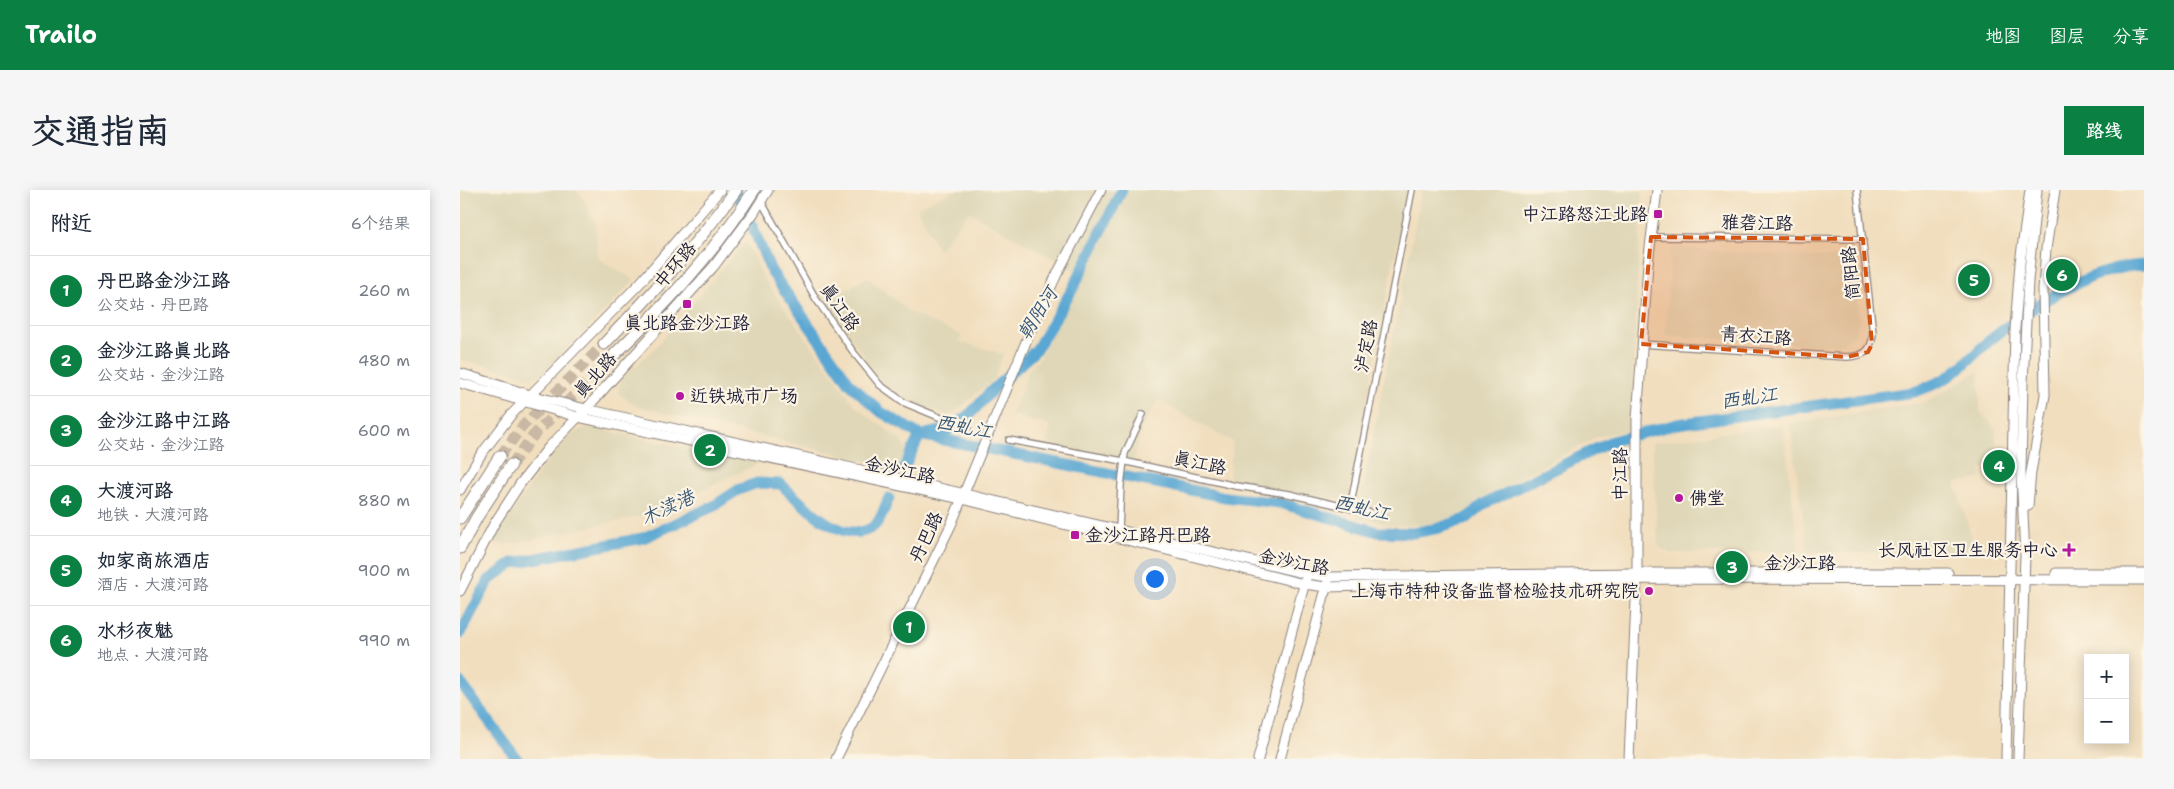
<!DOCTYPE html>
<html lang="zh">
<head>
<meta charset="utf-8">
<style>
	body { margin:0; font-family:"Shantell Sans","LXGW WenKai TC",sans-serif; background:#f6f6f7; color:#1f2937 }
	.controls { position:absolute; right:15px; bottom:15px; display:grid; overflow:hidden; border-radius:0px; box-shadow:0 2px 12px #0003 }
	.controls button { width:45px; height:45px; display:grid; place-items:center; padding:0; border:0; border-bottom:1px solid #e0e1e3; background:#fff; color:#1f2937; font:25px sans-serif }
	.you { position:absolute; left:694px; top:388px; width:18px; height:18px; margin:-12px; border:4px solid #fff; border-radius:50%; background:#1a73e8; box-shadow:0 0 0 8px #1a73e833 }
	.badge { display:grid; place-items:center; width:32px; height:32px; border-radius:50%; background:#0b8043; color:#fff; font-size:16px; font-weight:700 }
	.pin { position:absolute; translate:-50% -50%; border:2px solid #fff; box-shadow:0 1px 5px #0006 }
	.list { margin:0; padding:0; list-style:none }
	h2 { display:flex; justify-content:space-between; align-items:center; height:65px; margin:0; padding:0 20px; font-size:21px }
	h2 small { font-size:16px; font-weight:400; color:#747a83 }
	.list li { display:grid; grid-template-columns:32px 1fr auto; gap:15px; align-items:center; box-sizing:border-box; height:70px; padding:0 20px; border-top:1px solid #e0e1e3 }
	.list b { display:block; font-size:19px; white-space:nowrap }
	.list p { margin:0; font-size:16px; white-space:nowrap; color:#747a83 }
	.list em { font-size:16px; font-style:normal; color:#747a83 }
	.map { position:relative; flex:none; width:1684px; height:569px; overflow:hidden; border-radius:0px }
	header { display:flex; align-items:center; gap:30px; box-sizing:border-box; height:70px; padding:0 25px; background:#0b8043; color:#fff }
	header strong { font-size:24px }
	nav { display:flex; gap:28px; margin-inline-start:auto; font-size:18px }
	.intro { display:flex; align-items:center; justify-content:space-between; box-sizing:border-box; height:120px; padding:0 30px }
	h1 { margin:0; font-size:35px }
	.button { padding:12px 22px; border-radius:0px; background:#0b8043; color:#fff; font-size:18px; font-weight:700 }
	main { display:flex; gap:30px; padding:0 30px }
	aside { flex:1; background:#fff; border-radius:0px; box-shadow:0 2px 12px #0003 }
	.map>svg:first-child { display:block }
	.built { fill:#dfd7b7 }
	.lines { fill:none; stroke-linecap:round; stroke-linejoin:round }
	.river { stroke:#5aa7d3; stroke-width:11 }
	.highway-tunnel { stroke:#c8b8a4; stroke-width:11; stroke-dasharray:11 5.5; stroke-linecap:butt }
	.street-casing { stroke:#8a807c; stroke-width:8 }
	.secondary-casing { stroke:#8a807c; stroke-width:11 }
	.primary-casing { stroke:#8a807c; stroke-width:11 }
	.highway-casing { stroke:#8a807c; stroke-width:13 }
	.street { stroke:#fff; stroke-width:5.5 }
	.secondary { stroke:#fff; stroke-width:9 }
	.primary { stroke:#fff; stroke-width:9 }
	.highway { stroke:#fff; stroke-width:11 }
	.marked { fill:#d45411; fill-opacity:0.2; stroke:#d45411; stroke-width:4; stroke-dasharray:10 6; stroke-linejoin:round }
	.poi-dot { fill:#b5179e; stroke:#fcf5e5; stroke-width:2 }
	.labels { text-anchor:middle; stroke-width:4.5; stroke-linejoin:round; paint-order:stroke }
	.poi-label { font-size:18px; fill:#22223b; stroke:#fcf5e5; text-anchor:end }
	.street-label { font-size:18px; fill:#22223b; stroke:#fcf5e5 }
	.water-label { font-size:19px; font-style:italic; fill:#385778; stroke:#fcf5e5 }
</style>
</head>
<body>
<header>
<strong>Trailo</strong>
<nav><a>地图</a><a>图层</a><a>分享</a></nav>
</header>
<div class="intro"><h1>交通指南</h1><a class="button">路线</a></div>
<main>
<aside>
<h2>附近<small>6个结果</small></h2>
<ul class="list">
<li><span class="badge">1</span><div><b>丹巴路金沙江路</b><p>公交站 · 丹巴路</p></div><em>260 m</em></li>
<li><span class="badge">2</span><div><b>金沙江路真北路</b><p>公交站 · 金沙江路</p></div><em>480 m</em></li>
<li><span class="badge">3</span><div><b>金沙江路中江路</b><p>公交站 · 金沙江路</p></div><em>600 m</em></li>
<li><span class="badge">4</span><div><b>大渡河路</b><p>地铁 · 大渡河路</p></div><em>880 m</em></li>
<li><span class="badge">5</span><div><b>如家商旅酒店</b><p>酒店 · 大渡河路</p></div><em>900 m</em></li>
<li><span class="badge">6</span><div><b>水杉夜魅</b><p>地点 · 大渡河路</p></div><em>990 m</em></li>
</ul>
</aside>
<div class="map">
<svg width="1684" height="569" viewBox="0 0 1684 569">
	<rect width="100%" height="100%" fill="#fcf5e5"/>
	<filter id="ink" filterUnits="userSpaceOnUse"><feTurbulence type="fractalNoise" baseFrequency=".02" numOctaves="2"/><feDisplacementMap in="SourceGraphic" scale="10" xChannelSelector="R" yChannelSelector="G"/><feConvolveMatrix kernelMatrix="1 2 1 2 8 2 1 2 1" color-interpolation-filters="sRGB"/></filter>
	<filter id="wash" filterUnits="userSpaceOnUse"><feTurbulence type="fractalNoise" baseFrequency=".0096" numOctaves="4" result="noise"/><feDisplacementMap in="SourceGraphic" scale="20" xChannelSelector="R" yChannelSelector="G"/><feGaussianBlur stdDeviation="1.12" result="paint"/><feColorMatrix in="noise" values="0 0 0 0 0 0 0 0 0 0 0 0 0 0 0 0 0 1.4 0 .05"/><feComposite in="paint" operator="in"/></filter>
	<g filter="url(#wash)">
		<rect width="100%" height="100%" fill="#f1debe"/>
		<g class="built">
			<polygon points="0,0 116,0 125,11 136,35 137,68 174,90 83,184 70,187 0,169"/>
			<polygon points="494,0 947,0 888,311 769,292 773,252 698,210 680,241 674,271 587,254 591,236 552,225 569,180 580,168 623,85 509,22 478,60 457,18"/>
			<polygon points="962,0 1182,0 1170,239 1139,246 1019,309 1006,321 987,330 963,335 932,335 897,327"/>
			<polygon points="286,51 305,91 396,217 439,249 445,257 446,267 440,279 176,216 159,204 158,198 163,188 196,157"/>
			<polygon points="1211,58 1378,68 1389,74 1394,83 1400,128 1395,144 1381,154 1360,156 1205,145"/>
			<polygon points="407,87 451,123 501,145 500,152 543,164 534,189 490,226 447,210 423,193 366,112"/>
			<polygon points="1519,181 1520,222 1536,239 1536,268 1521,280 1521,289 1495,293 1511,345 1514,364 1348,362 1330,234 1466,212"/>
			<polygon points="1323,235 1339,362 1210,363 1198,356 1192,253"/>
			<polygon points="128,237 299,273 191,324 45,355 31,352 82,279 110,244"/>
		</g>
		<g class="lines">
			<g class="river">
				<path d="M275 0 289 28 311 81 390 194 421 222 460 245 765 307 820 313 918 342 953 343 979 338 1006 329 1024 314 1152 251 1217 234 1454 202C1462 199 1471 196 1479 192 1498 183 1513 165 1529 151 1569 118 1630 77 1684 75"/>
				<polyline points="466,244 491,239 512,222 532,200 576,160 613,98 662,0"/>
				<polyline points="444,278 460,245"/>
				<path d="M0 444 29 390 53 373 183 348 252 317 278 300 297 293 321 294C342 314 385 359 414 336 421 331 425 316 429 308"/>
				<polyline points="0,492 57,569"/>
			</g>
		</g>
	</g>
	<g filter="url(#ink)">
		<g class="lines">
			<g class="highway-tunnel">
				<polyline points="40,266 62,237 144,154"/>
				<polyline points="51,275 73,246 155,164"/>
			</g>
			<g class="street-casing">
				<g id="street">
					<polyline points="301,11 356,109 394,163 420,195 445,213 508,239"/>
					<polyline points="1191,47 1403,49"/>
					<path d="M1181 154 1387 167C1404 166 1411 162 1413 144L1397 0"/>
					<polyline points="549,250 663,271 776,296 829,304 924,326"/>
					<polyline points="890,318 952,0"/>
					<polyline points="659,340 661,295 665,263 683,224"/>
				</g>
			</g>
			<g class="secondary-casing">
				<g id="secondary">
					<polyline points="1568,316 1571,282 1585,205 1583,99 1586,59 1595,0"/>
					<polyline points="376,569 491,335 570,142 596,86 641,0"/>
					<polyline points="798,569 846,388"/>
					<polyline points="820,569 868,391"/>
					<polyline points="1169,569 1177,389 1177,229 1188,74 1197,0"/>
					<polyline points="1546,569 1555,139 1560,73 1570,0"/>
					<polyline points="1558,569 1565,366 1561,282 1563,193 1568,91 1577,0"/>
				</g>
			</g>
			<g class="primary-casing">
				<g id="primary">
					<polyline points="0,183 70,205 126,219 428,286 847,384 868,387 1177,383 1488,383"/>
					<polyline points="0,193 118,227 502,309 844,394 866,397 1177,389 1684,390"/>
					<polyline points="0,300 20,266 51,225 180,93 260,0"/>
					<polyline points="1596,383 1684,383"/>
					<polyline points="0,401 34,334 60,294 89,257 126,219 254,76 293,24 308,0"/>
				</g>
			</g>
			<g class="highway-casing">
				<g id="highway">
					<path d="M144 154C191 105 236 56 276 0"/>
					<path d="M155 164C206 114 256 61 294 0"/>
					<polyline points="0,328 40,266"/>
					<polyline points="0,358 17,327 51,275"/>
				</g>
			</g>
			<use href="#street" class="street"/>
			<use href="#secondary" class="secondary"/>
			<use href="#primary" class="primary"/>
			<use href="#highway" class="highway"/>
		</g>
	</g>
	<path class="marked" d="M1191 47 1403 49 1412 154 1408 162 1387 167 1181 154Z"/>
	<g class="poi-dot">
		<rect x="1193" y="19" width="10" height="10" rx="2.5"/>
		<rect x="222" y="109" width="10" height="10" rx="2.5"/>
		<circle cx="220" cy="206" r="5"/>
		<circle cx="1219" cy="308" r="5"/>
		<rect x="610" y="340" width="10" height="10" rx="2.5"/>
		<path d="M1606.5 352.5h5v5h5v5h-5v5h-5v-5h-5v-5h5z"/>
		<circle cx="1189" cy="401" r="5"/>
	</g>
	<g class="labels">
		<g class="poi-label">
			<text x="1188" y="30">中江路怒江北路</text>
			<text x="227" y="139" text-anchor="middle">真北路金沙江路</text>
			<text x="230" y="212" text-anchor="start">近铁城市广场</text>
			<text x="1229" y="314" text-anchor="start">佛堂</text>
			<text x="625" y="351" text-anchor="start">金沙江路丹巴路</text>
			<text x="1598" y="366">长风社区卫生服务中心</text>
			<text x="1179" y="407">上海市特种设备监督检验技术研究院</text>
		</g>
		<g class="street-label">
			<text transform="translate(1297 33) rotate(1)" y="6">雅砻江路</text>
			<text transform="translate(215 75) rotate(-50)" y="6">中环路</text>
			<text transform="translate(1391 83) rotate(-96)" y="6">简阳路</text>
			<text transform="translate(380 117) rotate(55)" y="6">真江路</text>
			<text transform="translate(1296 146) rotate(4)" y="6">青衣江路</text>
			<text transform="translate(906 156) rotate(-79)" y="6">泸定路</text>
			<text transform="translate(135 185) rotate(-48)" y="6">真北路</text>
			<text transform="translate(740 273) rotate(12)" y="6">真江路</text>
			<text transform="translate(440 280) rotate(12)" y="6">金沙江路</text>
			<text transform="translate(1160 284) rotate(-90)" y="6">中江路</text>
			<text transform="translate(466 347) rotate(-65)" y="6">丹巴路</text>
			<text transform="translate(834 372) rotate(11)" y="6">金沙江路</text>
			<text x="1340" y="379">金沙江路</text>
		</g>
		<g class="water-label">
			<text transform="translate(577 123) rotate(-58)" y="7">朝阳河</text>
			<text transform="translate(1289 207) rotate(-8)" y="7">西虬江</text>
			<text transform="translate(504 236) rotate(11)" y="7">西虬江</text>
			<text transform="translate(207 317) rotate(-25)" y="7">木渎港</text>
			<text transform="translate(902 317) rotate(13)" y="7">西虬江</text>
		</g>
	</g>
</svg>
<div class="controls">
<button>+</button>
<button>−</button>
</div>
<div class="you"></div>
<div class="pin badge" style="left:449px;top:437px">1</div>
<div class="pin badge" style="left:250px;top:260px">2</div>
<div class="pin badge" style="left:1272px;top:377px">3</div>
<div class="pin badge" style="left:1539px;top:276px">4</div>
<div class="pin badge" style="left:1514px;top:90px">5</div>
<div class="pin badge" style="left:1602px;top:85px">6</div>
</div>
</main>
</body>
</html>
